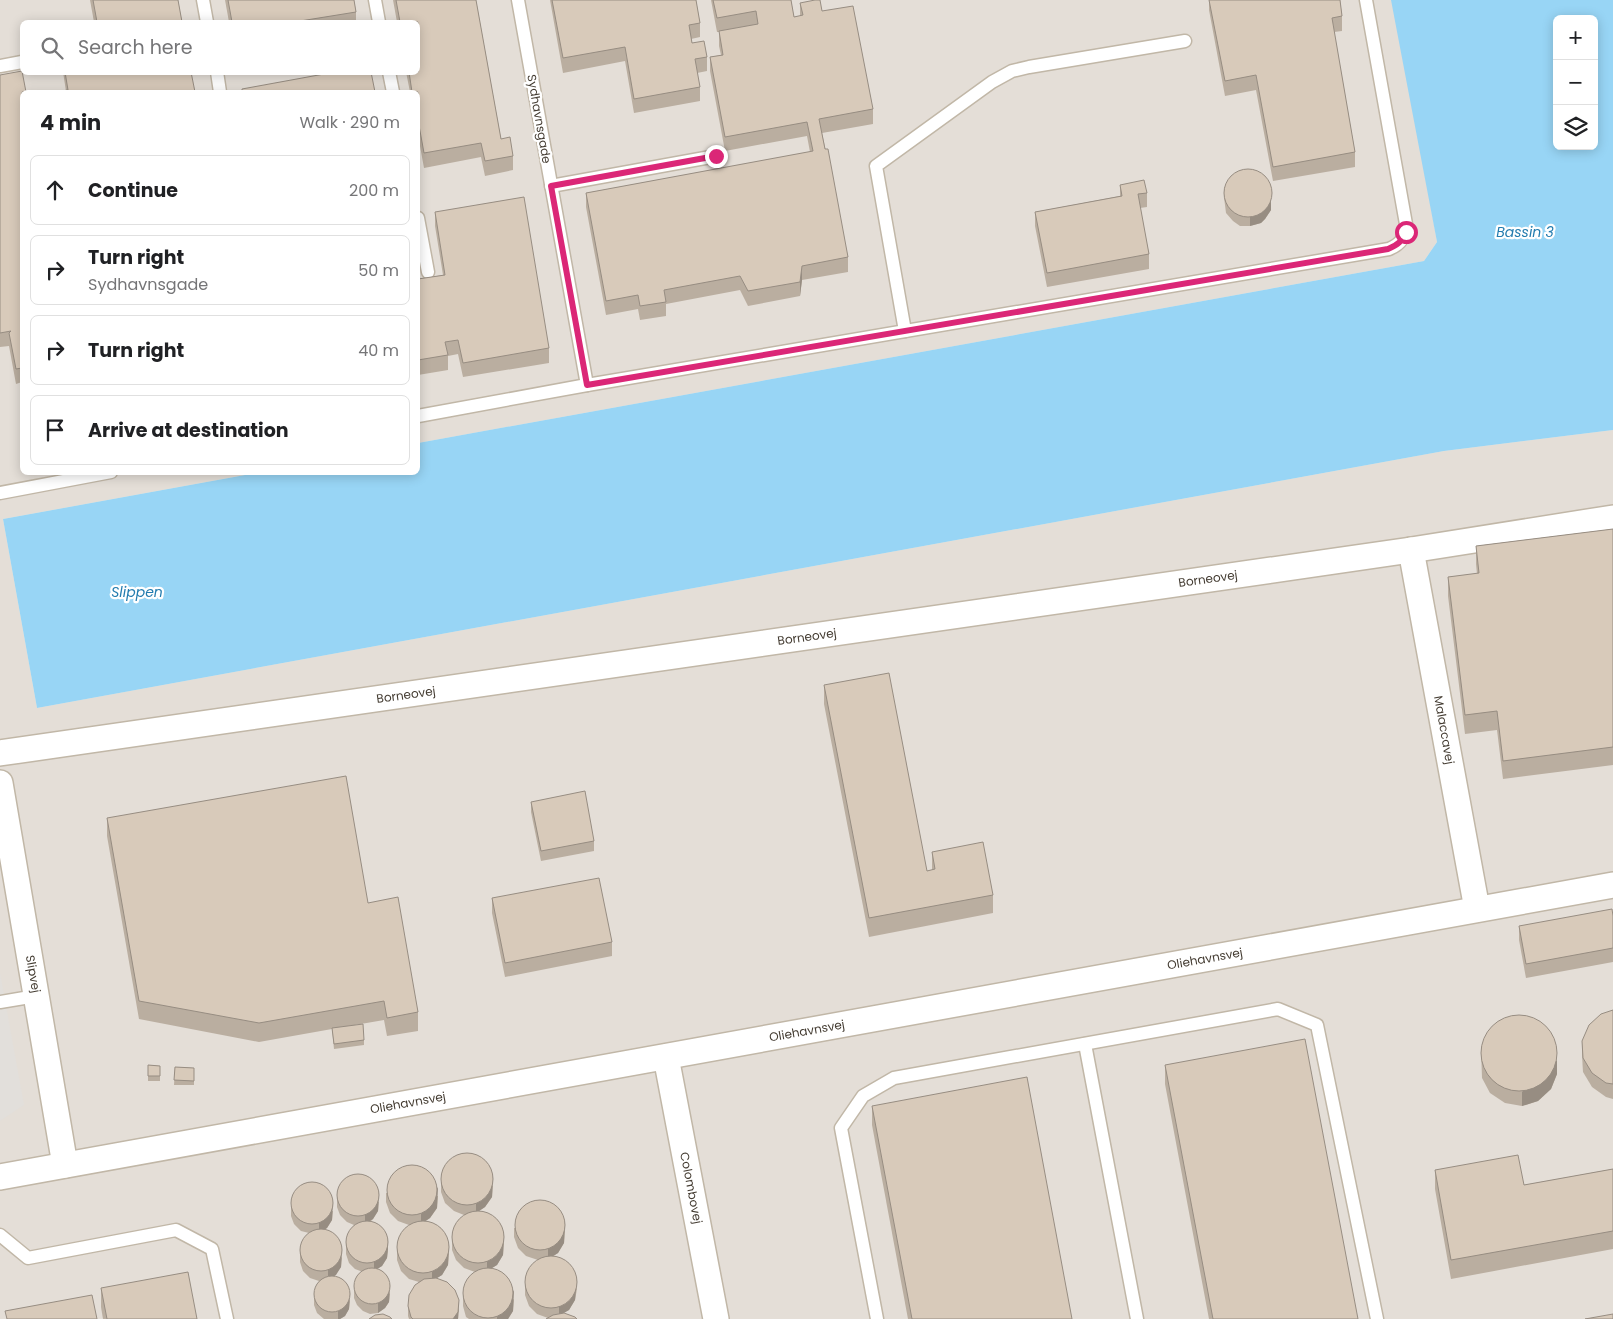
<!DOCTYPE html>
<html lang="en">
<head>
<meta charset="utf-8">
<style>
	body { margin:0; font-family:Poppins,sans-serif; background:#f2f2f2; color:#202124 }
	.controls { position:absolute; right:15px; top:15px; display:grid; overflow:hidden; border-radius:8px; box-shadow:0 2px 12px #0003 }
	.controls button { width:45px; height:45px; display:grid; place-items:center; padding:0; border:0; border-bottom:1px solid #e0e0e0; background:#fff; color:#202124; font:25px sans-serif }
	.stop { position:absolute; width:15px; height:15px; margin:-11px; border:4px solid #db2777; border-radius:50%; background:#fff }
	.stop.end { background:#db2777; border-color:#fff; box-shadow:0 1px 5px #0008 }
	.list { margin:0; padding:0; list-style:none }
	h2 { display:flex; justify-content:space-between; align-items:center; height:65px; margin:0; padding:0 20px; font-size:21px }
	h2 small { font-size:16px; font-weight:400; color:#757577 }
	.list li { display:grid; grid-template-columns:32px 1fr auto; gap:15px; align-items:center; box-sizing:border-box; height:70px; margin:0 10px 10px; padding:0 10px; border:1px solid #e0e0e0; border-radius:8px }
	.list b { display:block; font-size:19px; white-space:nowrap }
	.list p { margin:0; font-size:16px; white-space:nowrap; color:#757577 }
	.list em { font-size:16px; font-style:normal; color:#757577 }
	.icon { flex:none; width:28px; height:28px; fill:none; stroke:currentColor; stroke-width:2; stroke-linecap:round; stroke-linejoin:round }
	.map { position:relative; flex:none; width:1613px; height:1319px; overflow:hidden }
	.search { position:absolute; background:#fff; box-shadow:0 2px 12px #0003; left:20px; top:20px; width:400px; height:55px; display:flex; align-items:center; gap:12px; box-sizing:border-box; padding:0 18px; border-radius:8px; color:#757577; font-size:19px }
	.panel { position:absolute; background:#fff; box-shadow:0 2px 12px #0003; left:20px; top:90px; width:400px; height:385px; border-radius:8px }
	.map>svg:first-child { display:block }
	.industrial { fill:#e4ded7; fill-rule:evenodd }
	.parking { fill:#e2dfdb }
	.water { fill:#98d5f5; fill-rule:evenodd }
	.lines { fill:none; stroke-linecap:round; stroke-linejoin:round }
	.lane-casing { stroke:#c1b7a7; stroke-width:15 }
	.street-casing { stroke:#c1b7a7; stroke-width:28 }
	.lane { stroke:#fff; stroke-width:12 }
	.street { stroke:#fff; stroke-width:25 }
	.wall { fill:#baaea0 }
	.shaded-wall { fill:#978d82 }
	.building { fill:#d8caba; stroke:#978d82 }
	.route { stroke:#db2777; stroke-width:6 }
	.labels { text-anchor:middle; stroke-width:4.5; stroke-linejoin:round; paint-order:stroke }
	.street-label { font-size:12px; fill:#443c32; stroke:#fff }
	.water-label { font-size:14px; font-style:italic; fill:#237caf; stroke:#fff }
</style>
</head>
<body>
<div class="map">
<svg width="1613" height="1319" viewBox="0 0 1613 1319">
	<rect width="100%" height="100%" fill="#f3ede2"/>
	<path class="industrial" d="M0 0H1394L1437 242 1424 261 418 443V92H22V472L256 473 3 519 37 708 1444 451 1613 430V1319H0ZM22 22H418V72H22Z"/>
	<polygon class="parking" points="0,973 24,1105 0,1121"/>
	<path class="water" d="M1391 0H1613V430L1444 451 37 708 3 519 256 473 418 472V443L1424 261 1437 242ZM1557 19H1594V146H1557Z"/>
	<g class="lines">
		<g class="lane-casing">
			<g id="lane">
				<polyline points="203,0 207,22"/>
				<polyline points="375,0 379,22"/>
				<polyline points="518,0 587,385"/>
				<polyline points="0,66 22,62"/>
				<polyline points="217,72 220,92"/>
				<polyline points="389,72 393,92"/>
				<polyline points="551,186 716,156"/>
				<polyline points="418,218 428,272"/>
				<polyline points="905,331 876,166 992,82 1012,71 1029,67 1185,41"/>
				<path d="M418 416 587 385 1389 249C1401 244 1406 237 1406 224L1366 0"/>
				<polyline points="0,493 111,472"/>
				<polyline points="0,1002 36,996"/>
				<polyline points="1085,1044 1137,1319"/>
				<polyline points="0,1235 28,1258 176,1230 212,1249 227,1319"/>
				<polyline points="877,1319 841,1128 863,1096 894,1078 1278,1009 1317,1025 1377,1319"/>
			</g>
		</g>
		<g class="street-casing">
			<g id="street">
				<polyline points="1411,550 1477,909"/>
				<polyline points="0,753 1411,550 1613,518"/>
				<polyline points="0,783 65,1165"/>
				<polyline points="666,1057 716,1319"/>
				<polyline points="0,1177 1613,885"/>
			</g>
		</g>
		<use href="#lane" class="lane"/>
		<use href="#street" class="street"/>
	</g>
	<g class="wall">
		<polygon points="90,0 178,0 182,22 94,22"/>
		<polygon points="225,0 354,0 356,12 356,22 229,22"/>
		<polygon points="393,0 476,0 501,139 513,156 513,170 485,176 481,157 424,168 418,135 418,92 410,92 406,72 418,72 418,22 397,22"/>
		<polygon points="550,0 696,0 700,23 700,37 691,39 692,43 707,57 707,71 697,73 700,87 700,101 634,113 625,61 563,73"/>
		<polygon points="711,0 791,0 794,17 800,16 800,3 822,11 873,109 873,124 822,133 848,257 848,272 802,280 800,296 748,306 740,290 666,304 666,316 640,320 638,309 606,315 586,207 586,193 810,152 807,136 725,151 710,71 710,57 721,55 719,46 719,32 717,32"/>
		<polygon points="1209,0 1340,0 1342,16 1342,31 1334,32 1355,152 1355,167 1273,181 1256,90 1225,96 1209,10"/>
		<polygon points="63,72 191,72 66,91"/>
		<polygon points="0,75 22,92 22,382 16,384 9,346 0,347"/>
		<polygon points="1120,185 1147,193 1147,207 1140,208 1149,254 1149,269 1047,287 1035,226 1035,212 1120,196"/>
		<polygon points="1224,187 1271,200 1271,210 1265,219 1261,223 1250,226 1240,226 1233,221 1226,213 1224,197"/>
		<polygon points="435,212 549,348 549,363 463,377 458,354 448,356 448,370 418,375 418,279 443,275 435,226"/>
		<polygon points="1613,529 1613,765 1503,779 1497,730 1465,734 1448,596 1448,577 1477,574 1476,564 1476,546"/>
		<polygon points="824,685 927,871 932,870 932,852 993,895 993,913 869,937 824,704"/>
		<polygon points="531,802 594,841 594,851 541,861 531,812"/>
		<polygon points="107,818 368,903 418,1012 418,1031 387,1036 384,1020 355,1025 364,1040 364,1045 334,1049 332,1029 259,1042 139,1019 107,836"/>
		<polygon points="492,898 612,942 612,956 505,977 492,913"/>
		<polygon points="1613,916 1613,962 1526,978 1519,940 1519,926"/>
		<polygon points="1613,1010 1613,1099 1606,1097 1592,1087 1583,1072 1582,1055 1582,1041"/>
		<polygon points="1481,1047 1557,1074 1551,1089 1538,1101 1522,1106 1505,1103 1490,1093 1482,1078"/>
		<polygon points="148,1065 160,1066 160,1081 148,1081"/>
		<polygon points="1165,1065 1358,1319 1209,1319 1165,1084"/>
		<polygon points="175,1067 194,1068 194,1085 174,1085"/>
		<polygon points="872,1106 1072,1319 908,1319 872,1125"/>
		<polygon points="1613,1169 1613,1249 1451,1279 1435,1189 1435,1170 1524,1185"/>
		<polygon points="441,1182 493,1186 492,1197 485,1207 479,1211 504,1244 503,1255 497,1265 492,1268 514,1300 513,1311 508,1319 469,1319 466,1317 463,1306 463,1296 475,1272 464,1268 456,1260 452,1250 452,1240 466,1215 464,1215 454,1211 445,1203 441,1192"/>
		<polygon points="386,1193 438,1196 437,1208 430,1218 424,1222 449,1254 448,1265 442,1275 437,1278 459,1310 458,1319 409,1319 408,1316 408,1306 419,1282 409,1279 401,1271 397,1260 397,1250 411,1225 409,1225 398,1221 390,1213 386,1202"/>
		<polygon points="337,1197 379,1202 378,1211 373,1219 371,1221 388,1249 387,1258 382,1266 377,1269 390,1294 389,1302 385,1308 378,1313 370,1314 363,1311 357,1305 354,1298 354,1288 363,1272 355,1269 349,1263 346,1254 346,1244 354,1225 347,1222 340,1215 337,1207"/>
		<polygon points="291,1206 333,1211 332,1220 327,1228 324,1230 342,1258 341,1267 334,1276 350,1301 349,1309 345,1316 340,1319 324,1319 317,1313 314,1305 314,1296 319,1281 310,1278 303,1271 300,1262 300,1253 309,1233 301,1231 294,1224 291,1216"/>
		<polygon points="514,1228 565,1231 564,1243 558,1253 552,1257 577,1289 575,1300 569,1310 548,1318 537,1314 529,1306 525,1295 525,1285 538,1260 526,1256 518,1248 514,1237"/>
		<polygon points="101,1288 197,1319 103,1319 101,1307"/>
	</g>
	<g class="shaded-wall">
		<polygon points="1271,191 1271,210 1265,219 1261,223 1250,226 1250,217"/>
		<polygon points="802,266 802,280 800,296 800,282"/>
		<polygon points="1557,1060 1557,1074 1551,1089 1538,1101 1522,1106 1522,1092"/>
		<polygon points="493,1176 492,1197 485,1207 476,1213 476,1204"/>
		<polygon points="438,1187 437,1208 430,1218 421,1224 421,1214"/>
		<polygon points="379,1192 378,1211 373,1219 365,1224 365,1214"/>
		<polygon points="333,1201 332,1220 327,1228 319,1233 319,1223"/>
		<polygon points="565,1222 564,1243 558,1253 548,1259 548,1249"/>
		<polygon points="504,1234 503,1255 497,1265 487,1271 487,1261"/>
		<polygon points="388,1239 388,1249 387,1258 382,1266 374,1271 374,1262"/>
		<polygon points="449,1244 448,1265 442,1275 432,1281 432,1272"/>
		<polygon points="342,1248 341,1267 336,1275 328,1280 328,1270"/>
		<polygon points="577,1279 575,1300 569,1310 559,1316 559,1307"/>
		<polygon points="390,1284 389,1302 385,1308 378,1313 378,1303"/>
		<polygon points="514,1290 513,1311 508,1319 497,1319 497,1317"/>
		<polygon points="350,1292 349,1309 345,1316 340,1319 338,1319 338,1310"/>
		<polygon points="459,1300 458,1319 453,1319"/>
	</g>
	<g class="building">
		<polygon points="93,0 178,0 182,22 97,22"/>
		<polygon points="228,0 354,0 356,12 294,22 232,22"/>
		<polygon points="396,0 476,0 501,139 510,137 513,156 485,161 481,143 424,153 418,120 418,92 412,92 409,72 418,72 418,22 400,22"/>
		<polygon points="552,0 696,0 700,23 689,25 692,43 704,41 707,57 695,59 700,87 634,99 625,47 563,58"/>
		<polygon points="713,0 791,0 794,17 803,15 800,3 815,0 820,0 822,11 853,6 873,109 819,119 825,149 828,149 848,257 802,266 800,282 748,291 740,276 664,290 666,302 640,306 638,295 606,301 586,193 813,151 807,122 725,137 710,57 723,55 719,31 758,24 756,11 717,18"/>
		<polygon points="1209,0 1340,0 1342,16 1332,18 1355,152 1273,167 1256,75 1225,81"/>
		<polygon points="22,71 26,92 22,92 22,368 16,369 9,333 11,331 0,333 0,75"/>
		<polygon points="65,72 191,72 195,92 55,92 68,90"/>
		<polygon points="335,72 371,72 375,92 242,92 242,89"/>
		<circle cx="1248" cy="193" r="24"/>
		<polygon points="1144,180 1147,193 1138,194 1149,254 1047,273 1035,212 1122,196 1120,185"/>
		<polygon points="524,197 549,348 463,363 458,340 445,342 448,355 418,360 418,279 445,275 435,212"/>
		<polygon points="1613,529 1613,747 1503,761 1497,711 1465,715 1448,577 1479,573 1476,546"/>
		<polygon points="889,673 927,871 935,869 932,852 983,842 993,895 869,918 824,685"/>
		<polygon points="346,776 368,903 398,897 418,1012 387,1018 384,1001 259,1023 139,1001 107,818"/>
		<polygon points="585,791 594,841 541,851 531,802"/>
		<polygon points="599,878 612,942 505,963 492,898"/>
		<polygon points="1612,909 1613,916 1613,948 1526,964 1519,926"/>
		<polygon points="1613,1010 1613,1084 1606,1083 1592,1073 1583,1058 1582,1041 1589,1025 1601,1014"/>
		<circle cx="1519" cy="1053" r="38"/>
		<polygon points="363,1024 364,1040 334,1044 332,1028"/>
		<polygon points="1305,1039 1358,1319 1213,1319 1165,1065"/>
		<polygon points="148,1065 160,1066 160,1076 148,1076"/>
		<polygon points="175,1067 194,1068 194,1081 174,1080"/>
		<polygon points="1027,1077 1072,1319 912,1319 872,1106"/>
		<circle cx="467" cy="1179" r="26"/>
		<polygon points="1518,1155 1524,1185 1613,1169 1613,1231 1451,1260 1435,1170"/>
		<circle cx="412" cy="1190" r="25"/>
		<circle cx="358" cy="1195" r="21"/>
		<circle cx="312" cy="1203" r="21"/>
		<circle cx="540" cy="1225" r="25"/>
		<circle cx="478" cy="1237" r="26"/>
		<circle cx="367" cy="1242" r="21"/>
		<circle cx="423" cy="1247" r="26"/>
		<circle cx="321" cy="1250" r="21"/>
		<circle cx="551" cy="1282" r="26"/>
		<circle cx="488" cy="1293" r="25"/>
		<circle cx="372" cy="1286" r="18"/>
		<polygon points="188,1272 197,1319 107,1319 101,1288"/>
		<circle cx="332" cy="1294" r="18"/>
		<polygon points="436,1278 447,1282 455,1290 459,1300 458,1312 453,1319 413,1319 411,1317 408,1306 409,1295 415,1285 424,1279"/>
		<polygon points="92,1295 97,1319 7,1319 5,1311"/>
		<polygon points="564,1313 575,1317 577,1319 546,1319 553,1315"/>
		<polygon points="383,1314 390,1317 392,1319 369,1319 375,1315"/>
		<polygon points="1613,1314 1613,1319 1585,1319"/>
	</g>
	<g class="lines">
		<path class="route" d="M716 156 551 186 587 385 1388 249C1398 245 1402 241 1406 232"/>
	</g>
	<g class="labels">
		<g class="street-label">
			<text transform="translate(539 119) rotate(80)" y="4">Sydhavnsgade</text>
			<text transform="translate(1208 579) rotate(-8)" y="4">Borneovej</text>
			<text transform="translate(807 637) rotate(-8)" y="4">Borneovej</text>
			<text transform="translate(406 695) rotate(-8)" y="4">Borneovej</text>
			<text transform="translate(1444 730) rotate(80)" y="4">Malaccavej</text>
			<text transform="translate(1205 959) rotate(-10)" y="4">Oliehavnsvej</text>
			<text transform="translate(33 974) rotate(80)" y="4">Slipvej</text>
			<text transform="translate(807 1031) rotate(-10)" y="4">Oliehavnsvej</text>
			<text transform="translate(408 1103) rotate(-10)" y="4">Oliehavnsvej</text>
			<text transform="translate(691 1188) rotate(79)" y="4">Colombovej</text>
		</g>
		<g class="water-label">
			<text x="1525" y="237">Bassin 3</text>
			<text x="137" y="597">Slippen</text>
		</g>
	</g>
</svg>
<div class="controls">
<button>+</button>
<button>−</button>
<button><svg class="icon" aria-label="layers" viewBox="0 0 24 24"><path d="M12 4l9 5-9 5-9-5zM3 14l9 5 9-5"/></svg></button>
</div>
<div class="stop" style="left:1406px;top:232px"></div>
<div class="stop end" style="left:716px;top:156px"></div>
<div class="search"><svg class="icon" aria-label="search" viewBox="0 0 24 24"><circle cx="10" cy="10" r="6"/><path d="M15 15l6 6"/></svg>Search here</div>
<section class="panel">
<h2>4 min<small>Walk · 290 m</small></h2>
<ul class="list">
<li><svg class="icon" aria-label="ahead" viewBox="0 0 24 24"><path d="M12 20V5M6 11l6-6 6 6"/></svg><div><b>Continue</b></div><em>200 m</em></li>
<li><svg class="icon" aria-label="right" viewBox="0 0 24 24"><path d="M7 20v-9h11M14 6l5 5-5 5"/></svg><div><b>Turn right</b><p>Sydhavnsgade</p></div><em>50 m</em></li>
<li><svg class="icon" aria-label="right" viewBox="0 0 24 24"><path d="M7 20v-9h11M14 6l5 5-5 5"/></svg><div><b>Turn right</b></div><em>40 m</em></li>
<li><svg class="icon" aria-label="arrive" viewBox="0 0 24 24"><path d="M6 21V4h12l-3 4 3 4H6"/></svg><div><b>Arrive at destination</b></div></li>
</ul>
</section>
</div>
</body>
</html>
